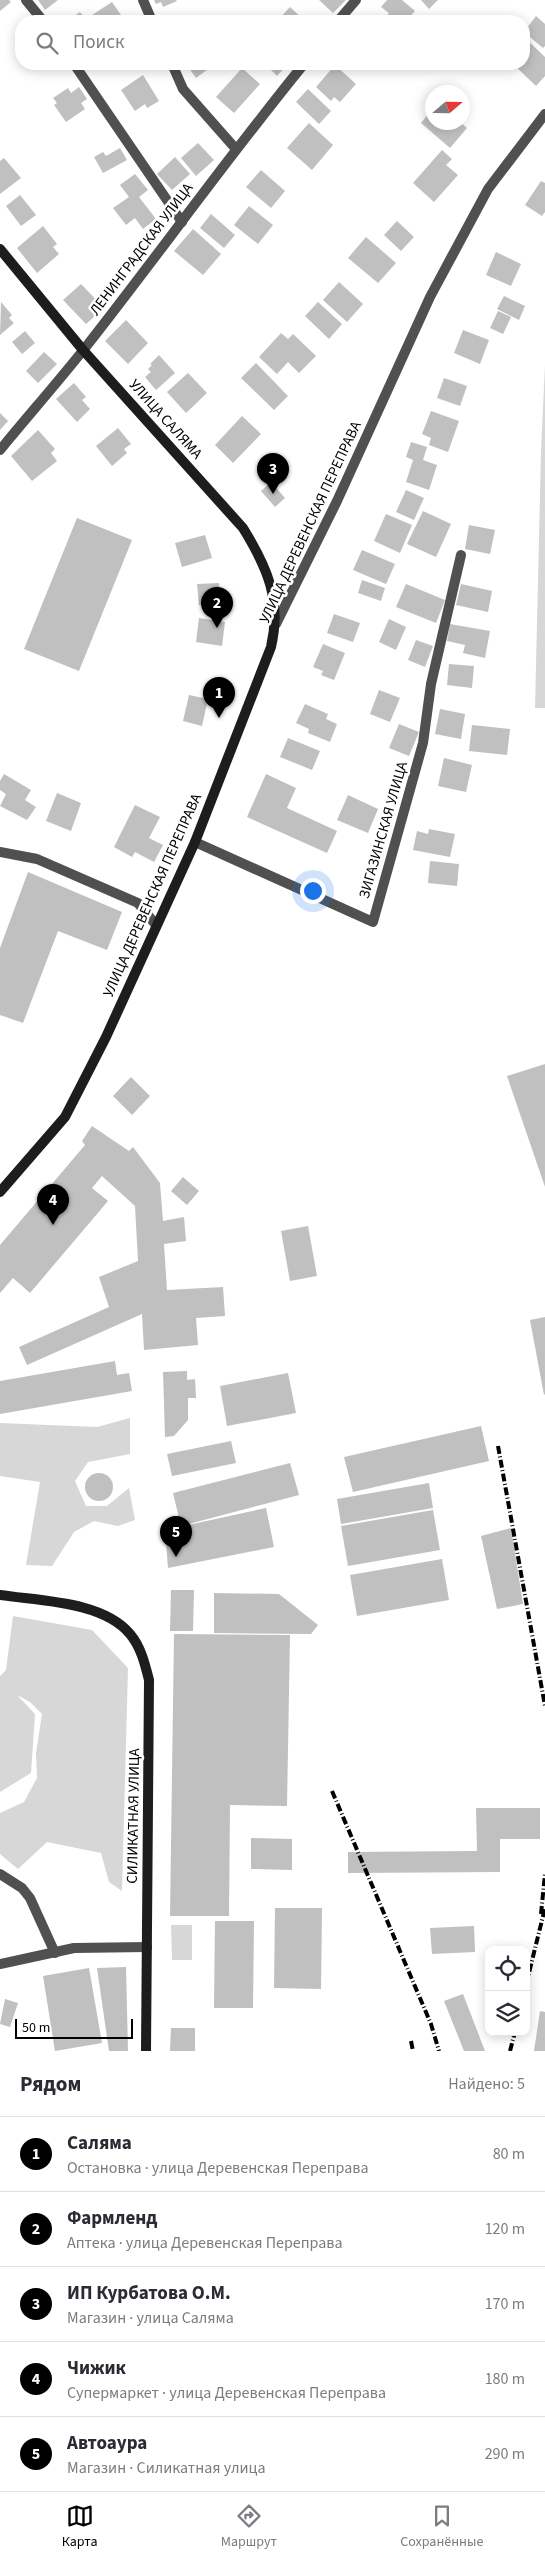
<!DOCTYPE html>
<html lang="ru">
<head>
<meta charset="utf-8">
<style>
	body { margin:0; font-family:"Source Sans 3",sans-serif; background:#f7f7f7; color:#2b2b33 }
	.controls { position:absolute; right:15px; bottom:15px; display:grid; overflow:hidden; border-radius:10px; box-shadow:0 2px 12px #0003 }
	.controls button { width:45px; height:45px; display:grid; place-items:center; padding:0; border:0; border-bottom:1px solid #e1e1e2; background:#fff; color:#2b2b33; font:25px sans-serif }
	.compass { position:absolute; left:425px; top:85px; width:45px; height:45px; border-radius:50%; background:#fff; box-shadow:0 2px 12px #0003; rotate:70deg }
	.scale { position:absolute; left:15px; bottom:12px; width:118px; box-sizing:border-box; padding-left:5px; border:2px solid #000; border-top:0; font-size:14px; line-height:18px; white-space:nowrap; color:#000; -webkit-text-stroke:4px #fff; paint-order:stroke }
	.you { position:absolute; left:312px; top:890px; width:18px; height:18px; margin:-12px; border:4px solid #fff; border-radius:50%; background:#1a73e8; box-shadow:0 0 0 8px #1a73e833 }
	.badge { display:grid; place-items:center; width:32px; height:32px; border-radius:50%; background:#000; color:#fff; font-size:16px; font-weight:700 }
	.pin { position:absolute; translate:-50% -41px; filter:drop-shadow(0 1px 2px #0008) }
	.pin::after { content:''; position:absolute; top:26px; width:18px; height:15px; background:inherit; clip-path:polygon(0 0,100% 0,50% 100%) }
	.list { margin:0; padding:0; list-style:none }
	h2 { display:flex; justify-content:space-between; align-items:center; height:65px; margin:0; padding:0 20px; font-size:21px }
	h2 small { font-size:16px; font-weight:400; color:#7c7c81 }
	.list li { display:grid; grid-template-columns:32px 1fr auto; gap:15px; align-items:center; box-sizing:border-box; height:75px; padding:0 20px; border-top:1px solid #e1e1e2 }
	.list b { display:block; font-size:19px; white-space:nowrap }
	.list p { margin:0; font-size:16px; white-space:nowrap; color:#7c7c81 }
	.list em { font-size:16px; font-style:normal; color:#7c7c81 }
	.icon { flex:none; width:28px; height:28px; fill:none; stroke:currentColor; stroke-width:2; stroke-linecap:round; stroke-linejoin:round }
	.map { position:relative; flex:none; width:545px; height:2051px; overflow:hidden }
	.search { position:absolute; background:#fff; box-shadow:0 2px 12px #0003; left:15px; right:15px; top:15px; height:55px; display:flex; align-items:center; gap:12px; box-sizing:border-box; padding:0 18px; border-radius:20px; color:#7c7c81; font-size:19px }
	.sheet { height:440px; background:#fff }
	nav { display:flex; justify-content:space-around; align-items:center; box-sizing:border-box; height:70px; border-top:1px solid #e1e1e2; background:#fff; font-size:14px; color:#7c7c81 }
	nav a { display:grid; justify-items:center; gap:2px }
	nav .on { color:#000 }
	.map>svg:first-child { display:block }
	.green { fill:#d7d7d7 }
	.building { fill:#c0c0c0 }
	.lines { fill:none; stroke-linecap:round; stroke-linejoin:round }
	.street { stroke:#505050; stroke-width:10 }
	.secondary { stroke:#1d1d1d; stroke-width:10 }
	.rail { stroke:#000; stroke-width:4; stroke-dasharray:8 2.5 1 2.5; stroke-linecap:butt }
	.labels { text-anchor:middle; stroke-width:5; stroke-linejoin:round; paint-order:stroke }
	.street-label { font-size:15px; fill:#000; stroke:#fff }
</style>
</head>
<body>
<div class="map">
<svg width="545" height="2051" viewBox="0 0 545 2051">
	<rect width="100%" height="100%" fill="#fff"/>
	<g class="green">
		<polygon points="545,365 545,708 535,708 541,452"/>
		<polygon points="130,1418 130,1454 88,1462 75,1481 86,1506 107,1506 129,1488 135,1520 118,1526 94,1521 74,1532 52,1566 26,1565 40,1482 0,1476 0,1423 97,1427"/>
		<polygon points="13,1616 92,1630 128,1668 122,1891 109,1882 101,1853 47,1842 18,1869 0,1854 0,1813 24,1802 37,1778 36,1753 42,1714 30,1702 17,1695 35,1714 31,1773 0,1792 0,1676 6,1670"/>
		<polygon points="171,1925 192,1925 192,1960 172,1960"/>
	</g>
	<g class="building">
		<polygon points="0,0 9,0 11,2 0,11"/>
		<polygon points="38,0 58,0 45,10"/>
		<polygon points="154,0 176,0 177,1 163,7 161,2 156,4"/>
		<polygon points="319,0 346,0 333,13"/>
		<polygon points="387,0 402,0 415,11 406,21 388,21 385,18 389,13 381,7"/>
		<polygon points="421,0 438,0 429,9"/>
		<polygon points="112,2 121,15 112,21 91,21 89,17"/>
		<polygon points="290,7 305,21 277,21"/>
		<polygon points="80,12 87,21 67,21"/>
		<polygon points="536,16 545,24 545,46 543,48 524,32"/>
		<polygon points="524,37 545,57 545,76 536,86 513,64 524,64"/>
		<polygon points="186,64 215,64 196,78"/>
		<polygon points="265,64 288,64 277,76"/>
		<polygon points="335,65 356,84 340,102 334,97 331,101 316,87"/>
		<polygon points="242,68 260,84 234,113 216,97"/>
		<polygon points="143,75 159,101 147,108 145,104 135,111 121,90"/>
		<polygon points="79,87 87,99 81,103 85,109 66,122 54,105 57,103 53,98 68,88 71,93"/>
		<polygon points="308,89 331,111 319,124 296,102"/>
		<polygon points="432,109 432,122 460,122 467,128 450,148 421,123"/>
		<polygon points="309,123 333,145 312,170 287,148"/>
		<polygon points="198,143 214,160 196,176 181,158"/>
		<polygon points="120,148 127,160 103,173 94,157 103,152 106,156"/>
		<polygon points="442,150 452,159 446,165 458,175 434,202 413,183"/>
		<polygon points="175,157 190,174 172,190 157,174"/>
		<polygon points="4,158 21,178 0,194 0,161"/>
		<polygon points="261,170 285,191 271,208 246,187"/>
		<polygon points="135,174 148,190 139,197 156,219 143,229 135,218 126,225 113,208 129,197 120,185"/>
		<polygon points="541,181 545,183 545,212 542,216 525,205"/>
		<polygon points="20,195 36,215 21,226 6,206"/>
		<polygon points="249,206 273,225 258,244 234,225"/>
		<polygon points="211,214 235,235 224,248 200,228"/>
		<polygon points="397,221 414,237 401,251 384,235"/>
		<polygon points="43,226 57,244 53,247 59,254 37,273 17,248"/>
		<polygon points="193,229 221,254 203,275 174,251"/>
		<polygon points="366,237 396,263 378,283 348,258"/>
		<polygon points="496,252 521,264 511,286 486,275"/>
		<polygon points="339,282 363,304 347,322 323,300"/>
		<polygon points="81,284 104,308 86,324 63,300"/>
		<polygon points="504,296 525,306 519,320 497,309"/>
		<polygon points="1,302 12,315 9,318 14,323 0,335"/>
		<polygon points="318,302 342,324 329,339 305,316"/>
		<polygon points="498,311 511,317 503,334 490,328"/>
		<polygon points="126,320 148,343 128,364 105,341"/>
		<polygon points="463,330 489,340 480,364 454,353"/>
		<polygon points="25,331 35,343 22,354 12,342"/>
		<polygon points="281,333 288,339 293,334 316,356 299,373 288,362 277,374 259,357"/>
		<polygon points="44,352 57,364 38,383 26,371"/>
		<polygon points="159,355 175,373 156,390 145,377 151,372 148,369 152,365 150,364"/>
		<polygon points="256,363 288,396 274,410 241,378"/>
		<polygon points="188,373 207,393 186,413 167,392"/>
		<polygon points="444,378 467,386 460,406 437,398"/>
		<polygon points="74,383 86,397 82,400 90,409 77,422 56,399"/>
		<polygon points="431,411 459,421 448,452 429,445 431,438 422,434"/>
		<polygon points="0,413 8,421 0,430"/>
		<polygon points="242,416 261,434 233,463 215,445"/>
		<polygon points="118,428 131,444 124,449 127,453 112,466 96,446"/>
		<polygon points="38,430 55,449 51,453 57,461 32,481 11,456"/>
		<polygon points="411,442 427,447 423,460 437,465 429,490 406,482 413,460 406,457"/>
		<polygon points="271,482 285,498 275,507 261,491"/>
		<polygon points="406,490 424,498 414,520 396,512"/>
		<polygon points="423,511 451,524 436,557 407,544"/>
		<polygon points="386,514 412,525 400,553 374,541"/>
		<polygon points="77,518 132,540 79,671 24,649"/>
		<polygon points="469,525 495,530 490,554 465,549"/>
		<polygon points="205,535 212,558 182,567 175,543"/>
		<polygon points="362,550 395,564 386,584 353,570"/>
		<polygon points="362,580 385,588 381,601 358,593"/>
		<polygon points="219,583 221,603 199,605 197,584"/>
		<polygon points="406,584 445,600 436,623 396,607"/>
		<polygon points="461,584 492,591 488,612 456,605"/>
		<polygon points="334,614 360,623 353,642 327,633"/>
		<polygon points="199,618 225,622 222,646 196,642"/>
		<polygon points="389,619 406,627 396,650 379,642"/>
		<polygon points="450,624 490,631 485,658 463,653 465,645 447,641"/>
		<polygon points="416,640 433,646 425,667 408,660"/>
		<polygon points="323,644 345,653 334,680 321,675 323,671 313,667"/>
		<polygon points="449,664 474,666 472,688 447,685"/>
		<polygon points="379,690 400,698 390,722 370,714"/>
		<polygon points="189,695 208,699 202,726 183,721"/>
		<polygon points="305,704 328,714 326,719 337,724 330,742 308,733 309,729 296,723"/>
		<polygon points="440,709 465,714 461,739 435,734"/>
		<polygon points="399,724 419,732 409,756 389,748"/>
		<polygon points="472,725 510,729 507,755 469,751"/>
		<polygon points="288,738 320,751 312,770 280,757"/>
		<polygon points="444,758 472,765 466,792 438,786"/>
		<polygon points="4,774 31,790 25,800 36,807 27,820 0,806 6,794 0,790 0,781"/>
		<polygon points="266,774 296,788 287,808 337,831 327,853 247,817"/>
		<polygon points="57,793 81,803 71,831 46,821"/>
		<polygon points="348,795 378,809 368,833 337,820"/>
		<polygon points="135,805 160,817 149,838 163,845 154,862 135,852 132,857 114,847"/>
		<polygon points="429,829 455,834 450,857 413,850 417,831 428,834"/>
		<polygon points="430,861 459,864 457,886 428,883"/>
		<polygon points="28,872 122,912 107,950 58,931 23,1023 0,1015 0,948"/>
		<polygon points="545,1064 545,1187 507,1076"/>
		<polygon points="131,1077 150,1096 132,1115 113,1096"/>
		<polygon points="92,1126 129,1151 133,1147 160,1183 163,1221 184,1217 186,1241 164,1244 167,1290 223,1287 225,1316 196,1318 198,1345 144,1350 142,1314 27,1365 19,1347 109,1307 99,1277 138,1261 135,1206 102,1176 92,1188 108,1201 30,1293 13,1278 0,1293 0,1245 85,1145 82,1141"/>
		<polygon points="183,1177 199,1191 187,1205 171,1191"/>
		<polygon points="308,1226 317,1276 290,1281 281,1231"/>
		<polygon points="545,1317 545,1394 544,1395 530,1320"/>
		<polygon points="115,1361 117,1375 129,1373 132,1391 0,1414 0,1381"/>
		<polygon points="187,1371 187,1380 195,1379 196,1398 188,1398 188,1420 174,1436 165,1437 163,1372"/>
		<polygon points="288,1373 296,1413 227,1426 220,1386"/>
		<polygon points="481,1426 489,1461 353,1492 344,1457"/>
		<polygon points="231,1441 236,1463 172,1476 167,1454"/>
		<polygon points="290,1463 299,1495 181,1526 173,1493"/>
		<circle cx="99" cy="1487" r="14"/>
		<polygon points="429,1483 433,1508 341,1524 337,1499"/>
		<polygon points="266,1508 274,1547 168,1568 165,1530"/>
		<polygon points="433,1510 440,1550 348,1566 341,1526"/>
		<polygon points="511,1528 523,1604 497,1609 481,1536"/>
		<polygon points="442,1559 449,1600 357,1616 350,1575"/>
		<polygon points="171,1590 194,1590 193,1631 170,1631"/>
		<polygon points="214,1593 279,1594 318,1625 311,1634 214,1633"/>
		<polygon points="174,1634 290,1635 287,1806 230,1805 229,1916 170,1916"/>
		<polygon points="476,1808 540,1808 540,1839 500,1839 500,1872 348,1873 348,1852 477,1851"/>
		<polygon points="251,1838 292,1839 292,1870 251,1869"/>
		<polygon points="275,1908 322,1908 321,1989 274,1988"/>
		<polygon points="215,1921 254,1921 253,2008 214,2008"/>
		<polygon points="474,1926 475,1952 432,1954 430,1928"/>
		<polygon points="126,1967 128,2051 109,2051 97,1968"/>
		<polygon points="89,1968 102,2043 55,2051 43,1976"/>
		<polygon points="463,1994 485,2051 464,2051 444,2001"/>
		<polygon points="5,1999 18,2003 10,2027 0,2024"/>
		<polygon points="540,2011 545,2012 545,2051 534,2051"/>
		<polygon points="171,2028 195,2028 195,2051 170,2051"/>
	</g>
	<g class="lines">
		<g class="street">
			<polyline points="26,0 43,21"/>
			<polyline points="143,0 152,21"/>
			<polyline points="338,21 356,0"/>
			<polyline points="74,64 182,222"/>
			<polyline points="172,64 183,89 235,148"/>
			<path d="M0 450C28 416 57 383 85 348 159 254 228 157 304 64"/>
			<polyline points="276,624 337,501 430,297 488,189 545,114"/>
			<polyline points="195,842 373,922 423,743 431,684 461,555"/>
			<polyline points="0,852 37,859 138,903 156,925"/>
			<polyline points="0,1874 22,1888 30,1898 55,1953"/>
			<polyline points="0,1964 74,1948 147,1947"/>
		</g>
		<g class="secondary">
			<path d="M0 249 83 350 243 528C267 567 282 600 271 647L195 842 106 1037 65 1117 0 1192"/>
			<path d="M0 1595C39 1601 103 1601 130 1634 141 1647 145 1664 149 1680L146 2051"/>
		</g>
		<g class="rail">
			<polyline points="498,1446 545,1706"/>
			<polyline points="332,1791 431,2024 439,2051"/>
			<polyline points="541,1914 545,1874"/>
			<polyline points="526,1985 545,1908"/>
			<polyline points="411,2041 413,2051"/>
			<polyline points="510,2051 515,2032"/>
		</g>
	</g>
	<g class="labels">
		<g class="street-label">
			<text transform="translate(141 249) rotate(-53)" y="5">ЛЕНИНГРАДСКАЯ УЛИЦА</text>
			<text transform="translate(166 419) rotate(48)" y="5">УЛИЦА САЛЯМА</text>
			<text transform="translate(310 522) rotate(-65)" y="5">УЛИЦА ДЕРЕВЕНСКАЯ ПЕРЕПРАВА</text>
			<text transform="translate(383 830) rotate(-74)" y="5">ЗИГАЗИНСКАЯ УЛИЦА</text>
			<text transform="translate(152 895) rotate(-66)" y="5">УЛИЦА ДЕРЕВЕНСКАЯ ПЕРЕПРАВА</text>
			<text transform="translate(133 1816) rotate(-89)" y="5">СИЛИКАТНАЯ УЛИЦА</text>
		</g>
	</g>
</svg>
<div class="controls">
<button><svg class="icon" aria-label="locate" viewBox="0 0 24 24"><circle cx="12" cy="12" r="6"/><path d="M12 2v4M12 18v4M2 12h4M18 12h4"/></svg></button>
<button><svg class="icon" aria-label="layers" viewBox="0 0 24 24"><path d="M12 4l9 5-9 5-9-5zM3 14l9 5 9-5"/></svg></button>
</div>
<svg class="compass" viewBox="-18 -18 36 36"><path d="M0-13l5 13h-10z" fill="#e53935"/><path d="M0 13l5-13h-10z" fill="#7c7c81"/></svg>
<div class="scale">50 m</div>
<div class="you"></div>
<div class="pin badge" style="left:219px;top:718px">1</div>
<div class="pin badge" style="left:217px;top:628px">2</div>
<div class="pin badge" style="left:273px;top:494px">3</div>
<div class="pin badge" style="left:53px;top:1225px">4</div>
<div class="pin badge" style="left:176px;top:1557px">5</div>
<div class="search"><svg class="icon" aria-label="search" viewBox="0 0 24 24"><circle cx="10" cy="10" r="6"/><path d="M15 15l6 6"/></svg>Поиск</div>
</div>
<section class="sheet">
<h2>Рядом<small>Найдено: 5</small></h2>
<ul class="list">
<li><span class="badge">1</span><div><b>Саляма</b><p>Остановка · улица Деревенская Переправа</p></div><em>80 m</em></li>
<li><span class="badge">2</span><div><b>Фармленд</b><p>Аптека · улица Деревенская Переправа</p></div><em>120 m</em></li>
<li><span class="badge">3</span><div><b>ИП Курбатова О.М.</b><p>Магазин · улица Саляма</p></div><em>170 m</em></li>
<li><span class="badge">4</span><div><b>Чижик</b><p>Супермаркет · улица Деревенская Переправа</p></div><em>180 m</em></li>
<li><span class="badge">5</span><div><b>Автоаура</b><p>Магазин · Силикатная улица</p></div><em>290 m</em></li>
</ul>
</section>
<nav>
<a class="on"><svg class="icon" aria-label="map" viewBox="0 0 24 24"><path d="M3 6l6-2 6 2 6-2v14l-6 2-6-2-6 2zM9 4v14M15 6v14"/></svg>Карта</a>
<a><svg class="icon" aria-label="directions" viewBox="0 0 24 24"><path d="M12 3l9 9-9 9-9-9zM9 14v-3h6M13 9l2 2-2 2"/></svg>Маршрут</a>
<a><svg class="icon" aria-label="saved" viewBox="0 0 24 24"><path d="M7 4h10v16l-5-4-5 4z"/></svg>Сохранённые</a>
</nav>
</body>
</html>
